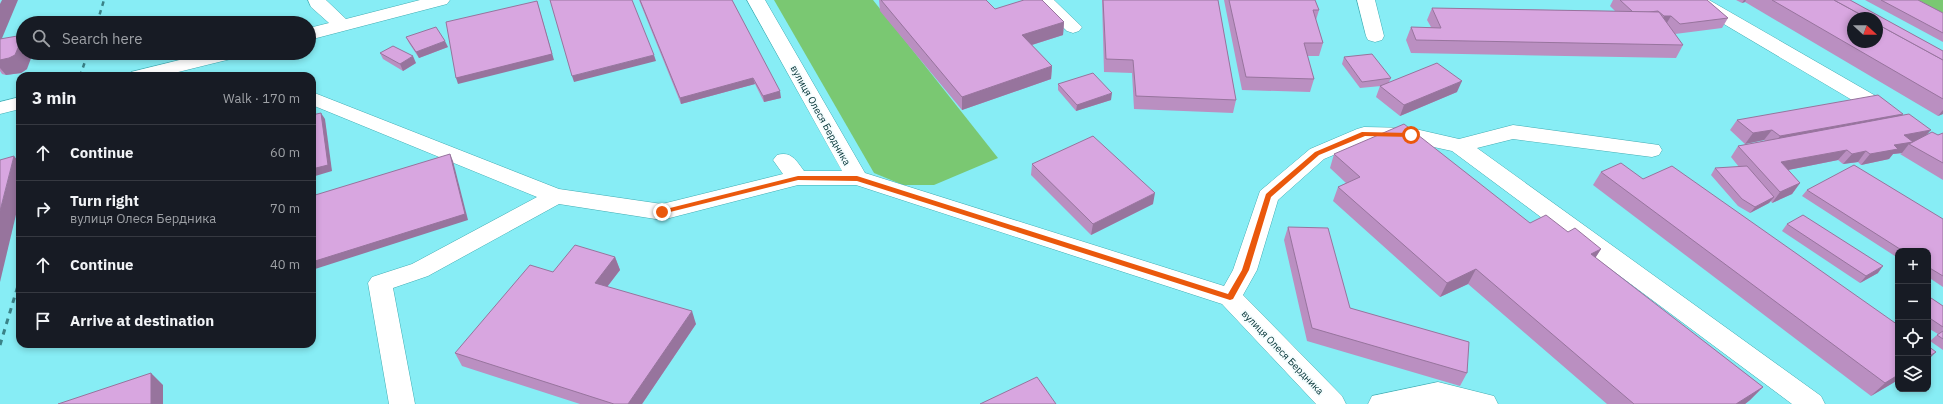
<!DOCTYPE html>
<html lang="en">
<head>
<meta charset="utf-8">
<style>
	body { margin:0; font-family:"IBM Plex Sans",sans-serif; background:#20242c; color:#f1f3f6 }
	.controls { position:absolute; right:12px; bottom:12px; display:grid; overflow:hidden; border-radius:8px; box-shadow:0 2px 6px #0003 }
	.controls button { width:36px; height:36px; display:grid; place-items:center; padding:0; border:0; border-bottom:1px solid #363941; background:#171b24; color:#f1f3f6; font:20px sans-serif }
	.compass { position:absolute; left:1847px; top:12px; width:36px; height:36px; border-radius:50%; background:#171b24; box-shadow:0 2px 6px #0003; rotate:111deg }
	.stop { position:absolute; width:12px; height:12px; margin:-9px; border:3px solid #ea580c; border-radius:50%; background:#fff }
	.stop.end { background:#ea580c; border-color:#fff; box-shadow:0 1px 4px #0008 }
	.list { margin:0; padding:0; list-style:none }
	h2 { display:flex; justify-content:space-between; align-items:center; height:52px; margin:0; padding:0 16px; font-size:17px }
	h2 small { font-size:13px; font-weight:400; color:#9ea1a6 }
	.list li { display:grid; grid-template-columns:26px 1fr auto; gap:12px; align-items:center; box-sizing:border-box; height:56px; padding:0 16px; border-top:1px solid #363941 }
	.list b { display:block; font-size:15px; white-space:nowrap }
	.list p { margin:0; font-size:13px; white-space:nowrap; color:#9ea1a6 }
	.list em { font-size:13px; font-style:normal; color:#9ea1a6 }
	.icon { flex:none; width:22px; height:22px; fill:none; stroke:currentColor; stroke-width:2; stroke-linecap:round; stroke-linejoin:round }
	.map { position:relative; flex:none; width:1943px; height:404px; overflow:hidden }
	.search { position:absolute; background:#171b24; box-shadow:0 2px 6px #0003; left:16px; top:16px; width:300px; height:44px; display:flex; align-items:center; gap:10px; box-sizing:border-box; padding:0 14px; border-radius:22px; color:#9ea1a6; font-size:15px }
	.panel { position:absolute; background:#171b24; box-shadow:0 2px 6px #0003; left:16px; top:72px; width:300px; height:276px; border-radius:12px }
	.map>svg:first-child { display:block }
	.green { fill:#7ac872 }
	.lines { fill:none; stroke-linecap:round; stroke-linejoin:round }
	.minor-casing { stroke:#41acb3; stroke-width:1 }
	.minor { fill:#fff; fill-rule:evenodd }
	.rail-far1 { stroke:#3a8287; stroke-width:2.5; stroke-dasharray:4.5 4.5; stroke-linecap:butt }
	.rail { stroke:#3a8287; stroke-width:3; stroke-dasharray:5.5 5.5; stroke-linecap:butt }
	.wall { fill:#ba8fc1 }
	.shaded-wall { fill:#97749d }
	.building { fill:#d8a6e0; stroke:#97749d }
	.route { fill:#ea580c }
	.labels { text-anchor:middle; stroke-width:3.5; stroke-linejoin:round; paint-order:stroke }
	.street-label { font-size:10px; fill:#013134; stroke:#f4fdfe }
</style>
</head>
<body>
<div class="map">
<svg width="1943" height="404" viewBox="0 0 1943 404">
	<rect width="100%" height="100%" fill="#87edf5"/>
	<g class="green">
		<polygon points="774,0 873,0 998,158 934,185 903,185 874,173"/>
		<polygon points="1902,0 1943,0 1943,22"/>
	</g>
	<g class="lines">
		<g class="minor-casing">
			<g id="minor">
				<polygon points="308,0 326,0 346,19 420,0 450,0 447,4 309,40 309,28 329,23 311,7"/>
				<path d="M747 0H765L865 173 1224 286 1233 270 1260 191 1310 149 1357 129 1364 127 1411 128 1459 139 1513 125 1659 145 1662 150 1659 155 1652 157 1513 139 1477 148 1821 396 1825 404H1792L1452 151 1411 142 1367 141 1324 159 1278 200 1257 270 1243 295 1342 396 1346 404H1316L1222 304 856 185H798L662 220 559 204 428 276 393 288 415 404H389L368 283 372 277 412 264 537 197 312 105V92L559 189 662 204 783 174 773 160 777 155C791 151 796 160 804 171H842Z"/>
				<polygon points="1034,0 1054,0 1082,27 1079,31 1073,33 1067,31"/>
				<polygon points="1357,0 1375,0 1384,36 1382,40 1375,42 1368,40 1366,36"/>
				<polygon points="1687,0 1709,0 1888,103 1891,108 1888,113 1881,114 1874,113 1690,4"/>
				<polygon points="208,53 241,53 239,57 162,76 128,76 131,72"/>
				<polygon points="20,97 20,109 0,114 0,102"/>
				<polygon points="1438,382 1494,396 1498,404 1368,404 1372,396"/>
			</g>
		</g>
		<use href="#minor" class="minor"/>
		<g class="rail-far1">
			<polyline points="97,23 104,0"/>
			<polyline points="80,76 88,53"/>
		</g>
		<polyline class="rail" points="0,345 20,279"/>
	</g>
	<g class="wall">
		<polygon points="0,0 2,39 27,69 21,73 6,75 2,74 0,71"/>
		<polygon points="639,0 732,0 781,98 764,102 755,84 681,104"/>
		<polygon points="879,0 986,0 995,9 1064,22 1063,35 1032,45 1052,66 1051,79 962,110 880,11"/>
		<polygon points="1102,0 1218,0 1236,100 1233,113 1134,109 1132,73 1104,72"/>
		<polygon points="1224,0 1315,0 1319,10 1316,20 1323,43 1319,56 1307,56 1314,79 1310,92 1242,90"/>
		<polygon points="1613,0 1707,0 1728,18 1722,28 1675,34 1683,45 1676,58 1411,53 1406,40 1411,27 1431,27 1427,20 1432,8 1615,11 1610,6"/>
		<polygon points="1736,0 1850,0 1943,51 1943,114 1938,116 1745,2 1742,3"/>
		<polygon points="1865,0 1918,0 1943,13 1943,42"/>
		<polygon points="406,37 448,47 419,58 409,43"/>
		<polygon points="380,53 416,63 403,71 383,59"/>
		<polygon points="1344,57 1391,78 1389,82 1457,92 1400,116 1376,97 1380,86 1381,86 1360,88 1342,64"/>
		<polygon points="1058,84 1111,100 1076,111 1058,90"/>
		<polygon points="1902,116 1926,135 1938,135 1943,133 1943,180 1900,154 1902,153 1893,154 1889,159 1861,165 1858,162 1843,164 1838,160 1788,170 1800,183 1792,194 1772,203 1771,201 1769,203 1750,213 1738,206 1711,175 1715,168 1739,167 1731,157 1738,146 1765,141 1764,140 1745,144 1730,130 1737,120"/>
		<polygon points="1334,154 1530,223 1568,232 1601,249 1595,258 1763,387 1750,400 1745,404 1607,404 1468,284 1440,297 1333,201 1338,187 1346,183 1330,168"/>
		<polygon points="1032,164 1153,204 1091,235 1031,175"/>
		<polygon points="1601,172 1643,179 1898,325 1898,380 1871,396 1593,185"/>
		<polygon points="1807,190 1943,219 1943,287 1928,277 1928,251 1898,251 1898,258 1802,196"/>
		<polygon points="1787,224 1878,273 1860,283 1782,231"/>
		<polygon points="1288,227 1350,308 1467,373 1460,386 1307,341 1284,240"/>
		<polygon points="615,257 620,270 607,287 696,324 642,404 580,404 462,366 455,353 553,272"/>
		<polygon points="1928,296 1943,306 1943,350 1930,341 1938,334 1928,328"/>
		<polygon points="1898,301 1898,307 1895,305"/>
	</g>
	<g class="shaded-wall">
		<polygon points="2,0 18,0 0,43 0,4"/>
		<polygon points="1744,0 1746,0 1745,2 1742,3"/>
		<polygon points="537,1 554,60 458,84 456,78"/>
		<polygon points="1664,16 1671,16 1665,26 1658,27"/>
		<polygon points="1064,22 1063,35 1022,48 1022,35"/>
		<polygon points="23,36 23,53 33,53 27,69 21,73 6,75 0,68 0,60"/>
		<polygon points="445,41 448,47 419,58 416,52"/>
		<polygon points="654,55 656,61 574,82 572,76"/>
		<polygon points="413,56 416,63 403,71 400,64"/>
		<polygon points="1052,66 1051,79 962,110 962,97"/>
		<polygon points="753,78 755,84 681,104 680,98"/>
		<polygon points="1462,81 1457,92 1400,116 1404,105"/>
		<polygon points="780,91 781,98 764,102 763,96"/>
		<polygon points="1112,93 1111,100 1076,111 1077,105"/>
		<polygon points="1943,110 1943,114 1938,116"/>
		<polygon points="321,113 325,119 332,171 312,177 312,169"/>
		<polygon points="1903,114 1894,125 1772,147 1780,136"/>
		<polygon points="1772,130 1764,140 1745,144 1753,133"/>
		<polygon points="1931,130 1921,141 1909,144 1902,153 1893,154 1889,159 1861,165 1870,154 1904,135"/>
		<polygon points="1847,150 1838,160 1773,173 1781,162"/>
		<polygon points="1866,151 1858,162 1843,164 1852,154"/>
		<polygon points="450,154 453,161 468,220 312,270 312,262"/>
		<polygon points="14,156 20,163 20,198 0,282 0,211"/>
		<polygon points="1800,183 1792,194 1772,203 1780,192"/>
		<polygon points="1155,193 1153,204 1091,235 1093,224"/>
		<polygon points="1774,197 1769,203 1750,213 1755,207"/>
		<polygon points="1601,249 1592,263 1591,254"/>
		<polygon points="615,257 620,270 600,296 595,283"/>
		<polygon points="1883,266 1878,273 1860,283 1866,276"/>
		<polygon points="1476,269 1468,284 1440,297 1447,283"/>
		<polygon points="692,311 696,324 642,404 628,404"/>
		<polygon points="1936,352 1928,360 1928,357"/>
		<polygon points="151,373 163,385 163,404 151,404"/>
		<polygon points="1898,375 1898,380 1871,396 1885,383"/>
		<polygon points="1763,387 1750,400 1745,404 1736,404"/>
	</g>
	<g class="building">
		<polygon points="550,0 632,0 654,55 572,76"/>
		<polygon points="640,0 732,0 780,91 763,96 753,78 680,98"/>
		<polygon points="881,0 986,0 995,9 1024,0 1042,0 1064,22 1022,35 1052,66 962,97"/>
		<polygon points="1103,0 1218,0 1236,100 1136,96 1133,60 1106,59"/>
		<polygon points="1229,0 1315,0 1319,10 1313,10 1323,43 1304,43 1314,79 1246,77"/>
		<polygon points="1620,0 1707,0 1728,18 1680,24 1671,16 1664,16 1658,11 1649,12 1633,12"/>
		<polygon points="1772,0 1834,0 1867,18 1853,18 1853,42 1877,42 1877,24 1943,60 1943,99"/>
		<polygon points="1834,0 1850,0 1943,51 1943,60 1877,24 1877,18 1867,18"/>
		<polygon points="1881,0 1918,0 1943,13 1943,33"/>
		<polygon points="537,1 552,54 456,78 446,22"/>
		<polygon points="1432,8 1659,12 1683,45 1416,40 1411,27 1441,28"/>
		<polygon points="436,27 445,41 416,52 406,37"/>
		<polygon points="23,35 23,36 15,55 9,58 0,60 0,39"/>
		<polygon points="393,46 413,56 400,64 380,53"/>
		<polygon points="1372,54 1391,78 1362,82 1344,57"/>
		<polygon points="1437,63 1462,81 1404,105 1380,86"/>
		<polygon points="265,73 265,76 255,76"/>
		<polygon points="1093,73 1112,93 1077,105 1058,84"/>
		<polygon points="1878,95 1903,114 1780,136 1772,130 1753,133 1737,120"/>
		<polygon points="321,113 328,165 312,169 312,115"/>
		<polygon points="1909,114 1931,130 1904,135 1913,142 1894,145 1898,149 1870,154 1866,151 1852,154 1847,150 1781,162 1800,183 1780,192 1738,146"/>
		<polygon points="1404,124 1530,223 1546,215 1568,232 1575,228 1601,249 1591,254 1763,387 1736,404 1634,404 1476,269 1447,283 1338,187 1360,177 1334,154"/>
		<polygon points="1932,132 1938,135 1943,133 1943,163 1909,144"/>
		<polygon points="1093,136 1155,193 1093,224 1032,164"/>
		<polygon points="450,154 465,214 312,262 312,196"/>
		<polygon points="14,156 0,211 0,160"/>
		<polygon points="1621,163 1643,179 1672,166 1898,325 1898,375 1885,383 1601,172"/>
		<polygon points="1854,165 1943,219 1943,276 1928,267 1928,251 1903,251 1807,190"/>
		<polygon points="1747,166 1774,197 1755,207 1742,199 1715,168"/>
		<polygon points="1803,215 1883,266 1866,276 1787,224"/>
		<polygon points="1288,227 1328,228 1350,308 1469,342 1467,373 1312,328"/>
		<polygon points="575,245 615,257 595,283 692,311 628,404 614,404 455,353 530,265 553,272"/>
		<polygon points="1928,296 1943,306 1943,327 1928,317"/>
		<polygon points="1943,331 1943,339 1937,335"/>
		<polygon points="1928,346 1936,352 1928,357"/>
		<polygon points="151,373 151,404 58,404"/>
		<polygon points="1037,377 1056,404 980,404"/>
	</g>
	<polygon class="route" points="1362,132 1411,133 1414,135 1411,137 1365,136 1319,155 1271,197 1249,270 1233,299 1230,300 857,181 798,180 662,214 659,212 662,210 798,176 857,176 1228,294 1242,270 1266,194 1315,152"/>
	<g class="labels">
		<g class="street-label">
			<text transform="translate(821 115) rotate(61)" y="4">вулиця Олеся Бердника</text>
			<text transform="translate(1283 352) rotate(46)" y="4">вулиця Олеся Бердника</text>
		</g>
	</g>
</svg>
<div class="controls">
<button>+</button>
<button>−</button>
<button><svg class="icon" aria-label="locate" viewBox="0 0 24 24"><circle cx="12" cy="12" r="6"/><path d="M12 2v4M12 18v4M2 12h4M18 12h4"/></svg></button>
<button><svg class="icon" aria-label="layers" viewBox="0 0 24 24"><path d="M12 4l9 5-9 5-9-5zM3 14l9 5 9-5"/></svg></button>
</div>
<svg class="compass" viewBox="-18 -18 36 36"><path d="M0-13l5 13h-10z" fill="#e53935"/><path d="M0 13l5-13h-10z" fill="#9ea1a6"/></svg>
<div class="stop" style="left:1411px;top:135px"></div>
<div class="stop end" style="left:662px;top:212px"></div>
<div class="search"><svg class="icon" aria-label="search" viewBox="0 0 24 24"><circle cx="10" cy="10" r="6"/><path d="M15 15l6 6"/></svg>Search here</div>
<section class="panel">
<h2>3 min<small>Walk · 170 m</small></h2>
<ul class="list">
<li><svg class="icon" aria-label="ahead" viewBox="0 0 24 24"><path d="M12 20V5M6 11l6-6 6 6"/></svg><div><b>Continue</b></div><em>60 m</em></li>
<li><svg class="icon" aria-label="right" viewBox="0 0 24 24"><path d="M7 20v-9h11M14 6l5 5-5 5"/></svg><div><b>Turn right</b><p>вулиця Олеся Бердника</p></div><em>70 m</em></li>
<li><svg class="icon" aria-label="ahead" viewBox="0 0 24 24"><path d="M12 20V5M6 11l6-6 6 6"/></svg><div><b>Continue</b></div><em>40 m</em></li>
<li><svg class="icon" aria-label="arrive" viewBox="0 0 24 24"><path d="M6 21V4h12l-3 4 3 4H6"/></svg><div><b>Arrive at destination</b></div></li>
</ul>
</section>
</div>
</body>
</html>
